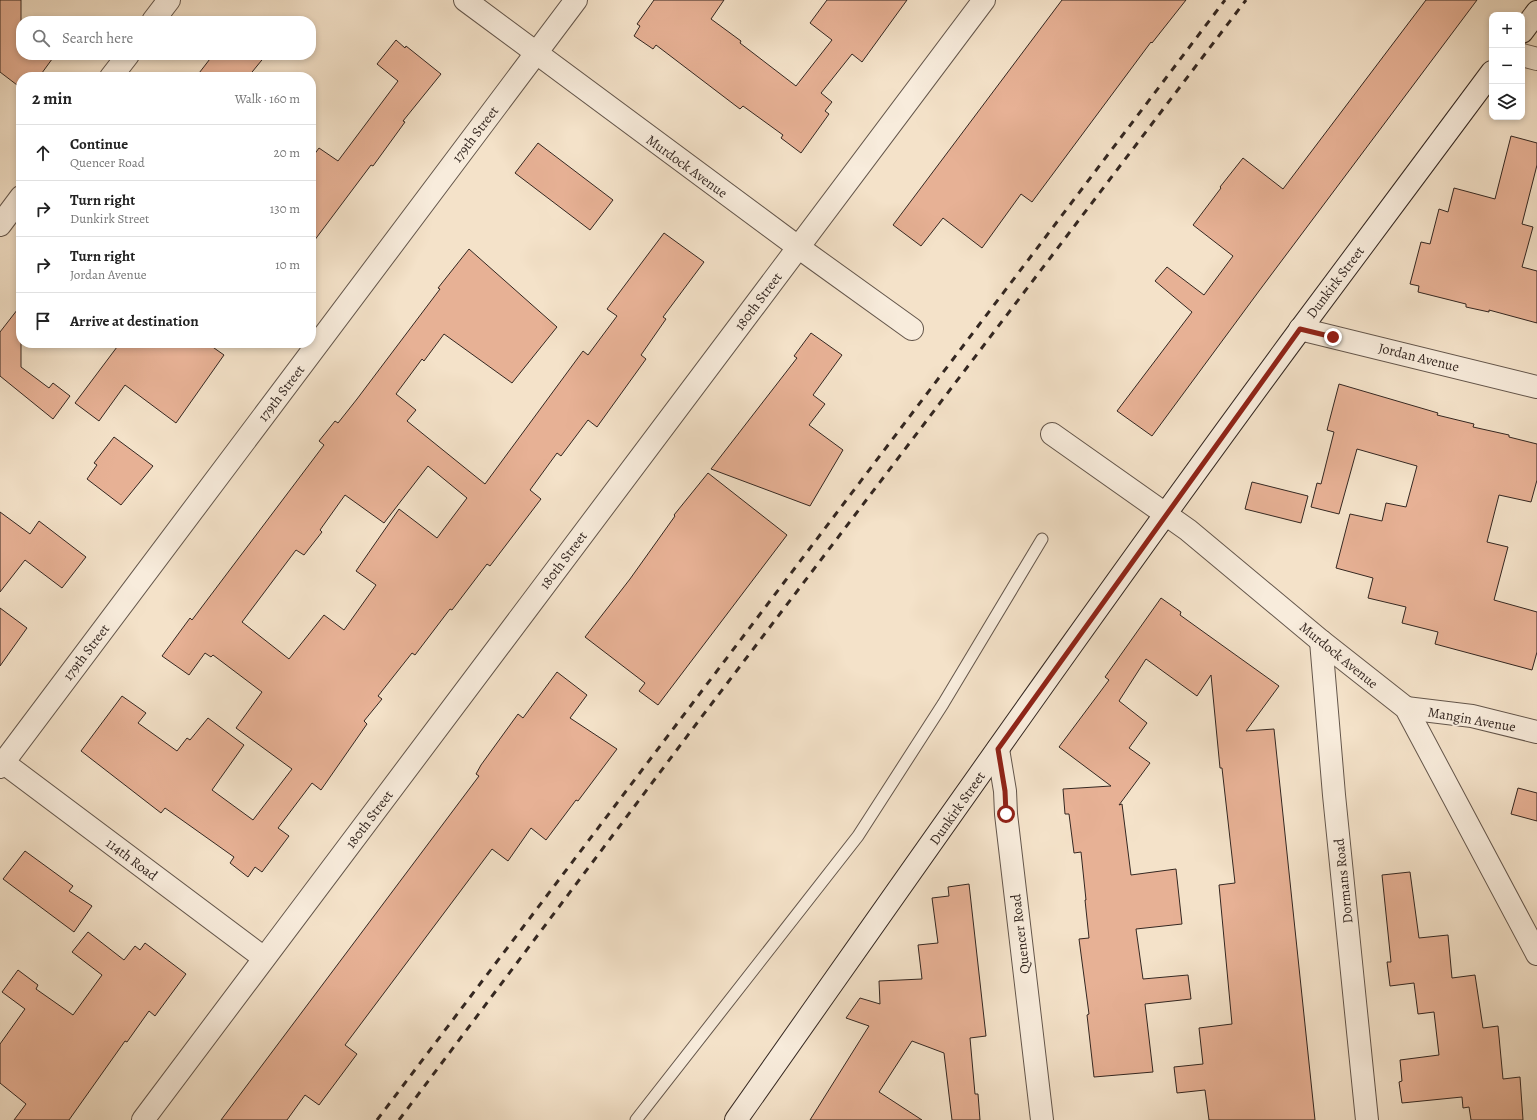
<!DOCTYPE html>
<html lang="en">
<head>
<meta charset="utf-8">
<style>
	body { margin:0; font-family:Alegreya,serif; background:#f6f6f6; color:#222 }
	.controls { position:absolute; right:12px; top:12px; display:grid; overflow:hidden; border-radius:8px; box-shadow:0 2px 6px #0003 }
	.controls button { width:36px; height:36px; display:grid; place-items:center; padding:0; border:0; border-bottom:1px solid #e0e0e0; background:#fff; color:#222; font:20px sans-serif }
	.stop { position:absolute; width:12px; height:12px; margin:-9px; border:3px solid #8f2418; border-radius:50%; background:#fff }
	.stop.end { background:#8f2418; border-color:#fff; box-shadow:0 1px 4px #0008 }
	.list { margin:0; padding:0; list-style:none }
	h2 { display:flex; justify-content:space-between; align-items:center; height:52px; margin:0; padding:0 16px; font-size:17px }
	h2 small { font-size:13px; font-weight:400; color:#767676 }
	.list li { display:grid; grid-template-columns:26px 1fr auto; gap:12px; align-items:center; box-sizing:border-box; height:56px; padding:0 16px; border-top:1px solid #e0e0e0 }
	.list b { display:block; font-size:15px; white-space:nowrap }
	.list p { margin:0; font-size:13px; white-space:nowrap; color:#767676 }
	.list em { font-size:13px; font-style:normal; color:#767676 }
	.icon { flex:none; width:22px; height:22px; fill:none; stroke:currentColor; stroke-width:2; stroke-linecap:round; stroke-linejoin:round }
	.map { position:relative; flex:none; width:1537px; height:1120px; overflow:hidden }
	.search { position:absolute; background:#fff; box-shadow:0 2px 6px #0003; left:16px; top:16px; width:300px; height:44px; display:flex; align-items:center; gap:10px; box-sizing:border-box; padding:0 14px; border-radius:16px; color:#767676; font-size:15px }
	.panel { position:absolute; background:#fff; box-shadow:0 2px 6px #0003; left:16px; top:72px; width:300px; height:276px; border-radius:16px }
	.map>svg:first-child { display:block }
	.building { fill:#e7b195; stroke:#342721; fill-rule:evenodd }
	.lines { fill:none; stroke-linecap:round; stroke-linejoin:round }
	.lane-casing { stroke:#64564b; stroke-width:13 }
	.street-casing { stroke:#64564b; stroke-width:24 }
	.secondary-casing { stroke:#342721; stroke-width:24 }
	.lane { stroke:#f8ecdc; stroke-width:11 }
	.street { stroke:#f8ecdc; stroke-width:22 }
	.secondary { stroke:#f8ecdc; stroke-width:22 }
	.rail { stroke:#342721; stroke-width:3; stroke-dasharray:7 7; stroke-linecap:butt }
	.route { stroke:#8f2418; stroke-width:5 }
	.labels { text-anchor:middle; stroke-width:4; stroke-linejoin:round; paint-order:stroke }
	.street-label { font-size:14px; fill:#342721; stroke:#f8ecdc }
</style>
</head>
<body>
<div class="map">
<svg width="1537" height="1120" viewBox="0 0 1537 1120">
	<rect width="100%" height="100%" fill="#f4e2c9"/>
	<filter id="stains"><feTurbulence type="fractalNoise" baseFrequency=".005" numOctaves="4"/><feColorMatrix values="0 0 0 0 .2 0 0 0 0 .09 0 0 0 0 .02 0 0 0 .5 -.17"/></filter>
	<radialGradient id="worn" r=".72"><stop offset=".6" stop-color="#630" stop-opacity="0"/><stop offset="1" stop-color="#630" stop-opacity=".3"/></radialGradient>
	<g class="building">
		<polygon points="0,0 21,0 21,55 55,55 39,77 21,77 21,88 0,72"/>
		<polygon points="654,0 724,0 711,19 741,41 740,43 796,86 832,40 810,23 827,0 907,0 862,62 852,54 821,93 832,102 825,111 829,114 801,153 781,138 783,135 743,106 740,109 656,45 653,49 634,36 640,26 637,24"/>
		<polygon points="1062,0 1186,0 1152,43 1151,42 1032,202 1021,194 982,248 943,218 921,246 893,225"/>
		<polygon points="1426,0 1477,0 1259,291 1152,436 1117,411 1192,312 1155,281 1167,267 1204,295 1233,256 1193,225 1221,188 1220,187 1243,158 1283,189"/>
		<polygon points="396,40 405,48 406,46 441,74 403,121 405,122 373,166 371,165 311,245 311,159 319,148 338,161 398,81 377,64"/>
		<polygon points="213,55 266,55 248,77 196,77"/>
		<polygon points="1511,136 1537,143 1537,165 1522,224 1533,227 1522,267 1537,271 1537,323 1489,310 1489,312 1466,307 1466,304 1418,292 1419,286 1410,284 1421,242 1430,244 1439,209 1448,212 1454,188 1495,199"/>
		<polygon points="538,143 613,200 590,230 515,173"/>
		<path d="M664 233 704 262 663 317 666 319 641 355 646 359 597 427 588 420 561 456 557 453 530 490 541 499 490 566 487 564 452 610 450 609 415 655 412 653 378 696 382 699 364 721 367 724 321 790 312 783 278 828 289 836 262 872 255 867 248 877 230 863 234 857 165 808 161 813 81 751 122 696 146 713 138 723 177 751 187 738 190 740 208 718 244 745 212 790 253 820 292 769 236 728 262 692 213 655 211 657 205 653 189 675 162 656 190 618 192 620 324 445 319 441 335 421 338 423 357 399 440 289 438 288 469 249 557 327 512 383 444 334 424 361 422 359 396 394 416 410 407 421 485 484 583 351 588 355 617 316 607 309ZM428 466 467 498 437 538 399 509 356 571 376 585 344 630 324 615 289 659 242 622 296 550 304 555 322 532 320 530 345 495 384 523Z"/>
		<polygon points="21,305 21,367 49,388 53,383 70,396 53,419 0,376 0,332"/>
		<polygon points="811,333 842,355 813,395 825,404 809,425 843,450 810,506 711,469 797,358 794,356"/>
		<polygon points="120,343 207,343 224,355 176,423 125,385 99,421 75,403"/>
		<polygon points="1339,384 1438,413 1437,415 1474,424 1473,427 1509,435 1509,437 1537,444 1537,480 1531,502 1499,495 1487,542 1508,547 1494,600 1537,612 1537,652 1532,670 1435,644 1438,632 1402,623 1406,607 1368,598 1373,578 1336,568 1350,514 1382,521 1386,503 1406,507 1417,466 1357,449 1339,514 1311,507 1317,483 1321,484 1334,432 1327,430"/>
		<polygon points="114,437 153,466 121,505 87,479 97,465 94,463"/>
		<polygon points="708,473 787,535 658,705 639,691 645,683 585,637 630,579 675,516 674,515"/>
		<polygon points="1252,482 1308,496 1301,523 1245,509"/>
		<polygon points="0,512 30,534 39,521 86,557 62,588 25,560 0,592"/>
		<polygon points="1161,598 1181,612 1180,615 1205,633 1279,686 1246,731 1274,729 1315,1120 1209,1120 1205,1090 1177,1093 1174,1067 1203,1064 1199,1028 1232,1024 1219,885 1235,883 1222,768 1220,768 1211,675 1197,696 1146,659 1119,701 1147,723 1129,748 1150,763 1119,805 1122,804 1131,875 1176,869 1182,924 1136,929 1143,979 1188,975 1191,999 1145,1004 1153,1072 1094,1077 1087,1015 1089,1014 1079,939 1089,938 1085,900 1086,900 1081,852 1074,853 1069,814 1065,814 1063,789 1111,786 1059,747 1109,680 1105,677"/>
		<polygon points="0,608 27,628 0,666"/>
		<polygon points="557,672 587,695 570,718 617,749 578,801 576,800 546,840 531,828 508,861 492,849 345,1045 357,1054 319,1105 305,1095 287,1120 221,1120 479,776 476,774 481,765 518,714 523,718"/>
		<polygon points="1518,788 1537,793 1537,821 1511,814"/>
		<polygon points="25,851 73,886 69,891 92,906 74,932 3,879"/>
		<polygon points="1410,872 1419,938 1448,935 1452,978 1475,975 1483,1028 1498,1026 1503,1079 1520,1077 1523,1120 1471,1120 1469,1107 1463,1108 1462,1097 1402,1103 1399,1082 1402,1081 1400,1060 1439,1055 1434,1012 1418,1014 1414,983 1390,986 1387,962 1391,962 1382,875"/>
		<polygon points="969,884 986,1036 970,1038 975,1094 978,1094 980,1120 952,1120 944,1053 912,1041 879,1092 922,1120 810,1120 869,1026 846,1018 860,998 880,1004 879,981 922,979 918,945 938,943 932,898 949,896 948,887"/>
		<polygon points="88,932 124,960 135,946 140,950 145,943 186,974 155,1016 149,1011 127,1042 125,1041 69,1120 14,1120 26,1104 0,1083 0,1044 25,1009 2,992 18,970 38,985 36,989 73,1015 102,975 72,952"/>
	</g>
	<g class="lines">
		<g class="lane-casing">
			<polyline id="lane" points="636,1120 858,836 943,704 1042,539"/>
		</g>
		<g class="street-casing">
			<g id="street">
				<polyline points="465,0 798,247 912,329"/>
				<polyline points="153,21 169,0"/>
				<polyline points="1522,55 1537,59"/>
				<polyline points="111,77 128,55"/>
				<polyline points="0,225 21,197"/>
				<polyline points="1300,329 1537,387"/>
				<polyline points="1052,434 1188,530 1321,641 1406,708 1537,954"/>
				<polyline points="1321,641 1334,795 1367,1120"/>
				<polyline points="1406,708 1472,716 1537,732"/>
				<polyline points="998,749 1005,791 1006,814 1042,1120"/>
				<polyline points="0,760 264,958"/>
				<polyline points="0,767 576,0"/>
				<polyline points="143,1120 984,0"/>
			</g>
		</g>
		<g class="secondary-casing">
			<g id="secondary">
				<polyline points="1522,32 1537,12"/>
				<path d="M736 1120C923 855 1109 588 1302 327 1365 242 1429 157 1492 72"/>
			</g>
		</g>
		<use href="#lane" class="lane"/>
		<use href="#street" class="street"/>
		<use href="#secondary" class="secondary"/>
		<g class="rail">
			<polyline points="377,1120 1225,0"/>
			<polyline points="399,1120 697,723 1246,0"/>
		</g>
	</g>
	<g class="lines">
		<polyline class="route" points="1006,814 1005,791 998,749 1300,329 1333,337"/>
	</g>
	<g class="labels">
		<g class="street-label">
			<text transform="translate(475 134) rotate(-53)" y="5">179th Street</text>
			<text transform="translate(687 166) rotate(36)" y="5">Murdock Avenue</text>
			<text transform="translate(1335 282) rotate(-53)" y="5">Dunkirk Street</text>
			<text transform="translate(758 301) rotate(-53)" y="5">180th Street</text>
			<text transform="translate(1419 357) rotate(14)" y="5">Jordan Avenue</text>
			<text transform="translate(281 393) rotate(-53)" y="5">179th Street</text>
			<text transform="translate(563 560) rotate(-53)" y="5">180th Street</text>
			<text transform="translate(86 652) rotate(-53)" y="5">179th Street</text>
			<text transform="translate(1339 655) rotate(39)" y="5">Murdock Avenue</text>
			<text transform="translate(1472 719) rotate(10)" y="5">Mangin Avenue</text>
			<text transform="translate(957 808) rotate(-55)" y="5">Dunkirk Street</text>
			<text transform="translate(369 819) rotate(-53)" y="5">180th Street</text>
			<text transform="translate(132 859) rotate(37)" y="5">114th Road</text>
			<text transform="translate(1343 881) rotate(-96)" y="5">Dormans Road</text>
			<text transform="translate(1020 934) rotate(-97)" y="5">Quencer Road</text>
		</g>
	</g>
	<rect width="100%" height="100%" filter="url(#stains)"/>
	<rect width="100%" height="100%" fill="url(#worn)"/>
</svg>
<div class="controls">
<button>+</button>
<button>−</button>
<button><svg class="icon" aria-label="layers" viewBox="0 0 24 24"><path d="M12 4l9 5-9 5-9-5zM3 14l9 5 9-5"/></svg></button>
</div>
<div class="stop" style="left:1006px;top:814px"></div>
<div class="stop end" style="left:1333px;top:337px"></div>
<div class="search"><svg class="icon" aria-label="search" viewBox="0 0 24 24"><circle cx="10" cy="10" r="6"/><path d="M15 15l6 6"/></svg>Search here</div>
<section class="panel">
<h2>2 min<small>Walk · 160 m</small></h2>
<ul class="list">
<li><svg class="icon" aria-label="ahead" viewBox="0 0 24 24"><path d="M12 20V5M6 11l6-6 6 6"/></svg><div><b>Continue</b><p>Quencer Road</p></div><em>20 m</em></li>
<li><svg class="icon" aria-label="right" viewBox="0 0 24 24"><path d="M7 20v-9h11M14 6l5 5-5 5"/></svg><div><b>Turn right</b><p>Dunkirk Street</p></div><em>130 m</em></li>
<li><svg class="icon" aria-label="right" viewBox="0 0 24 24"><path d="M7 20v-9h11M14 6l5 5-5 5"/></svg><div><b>Turn right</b><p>Jordan Avenue</p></div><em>10 m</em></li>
<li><svg class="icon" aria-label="arrive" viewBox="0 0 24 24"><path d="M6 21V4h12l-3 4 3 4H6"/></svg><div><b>Arrive at destination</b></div></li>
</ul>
</section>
</div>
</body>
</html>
